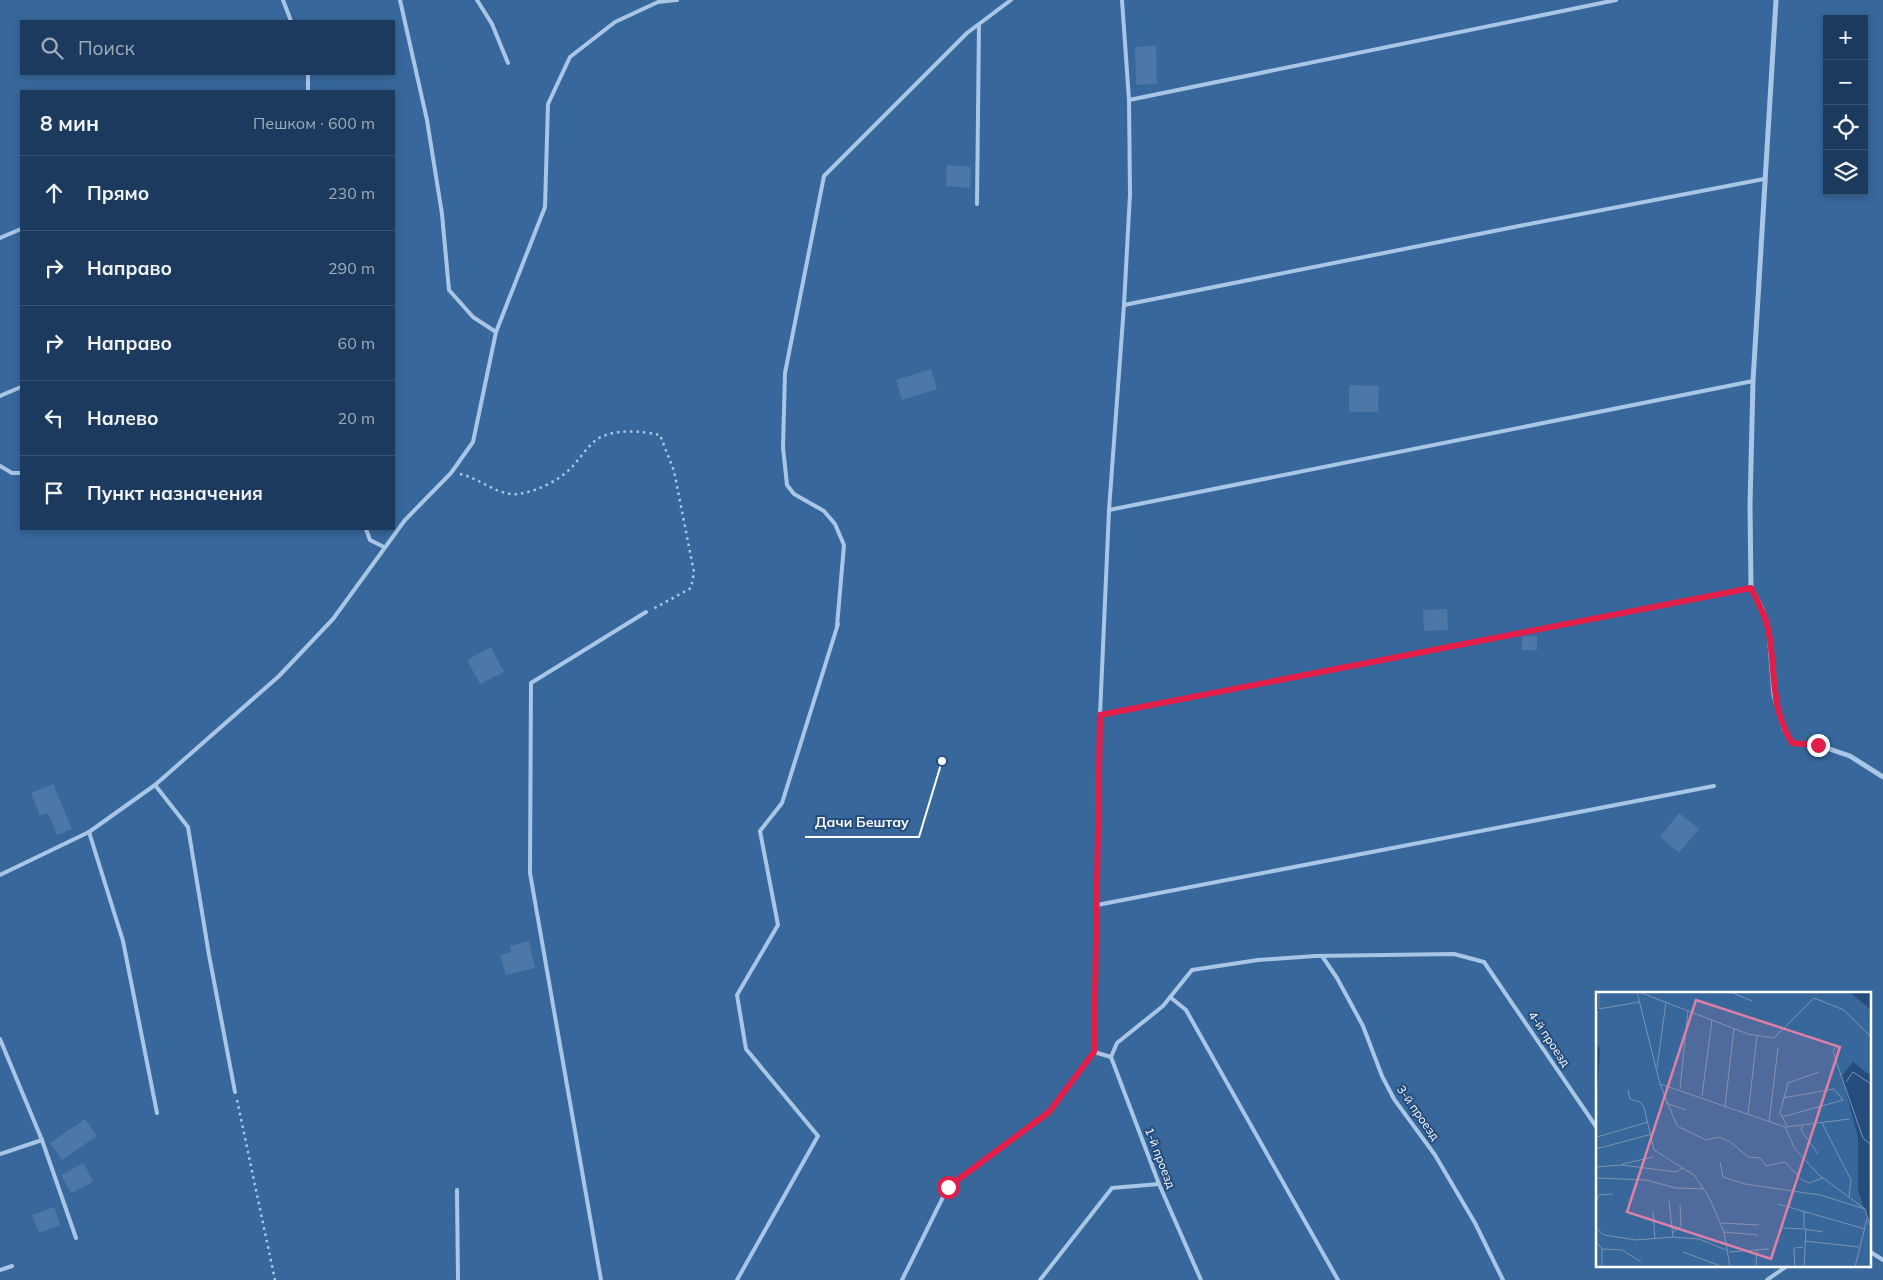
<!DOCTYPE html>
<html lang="ru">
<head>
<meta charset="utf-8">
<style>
	body { margin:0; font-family:Mulish,sans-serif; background:#284567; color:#f1f3f6 }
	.controls { position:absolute; right:15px; top:15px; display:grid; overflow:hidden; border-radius:0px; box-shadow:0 2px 8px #0003 }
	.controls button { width:45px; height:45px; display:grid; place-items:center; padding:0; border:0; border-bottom:1px solid #395473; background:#1b3a5e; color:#f1f3f6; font:25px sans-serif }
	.stop { position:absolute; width:15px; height:15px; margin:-11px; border:4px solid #e11d48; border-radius:50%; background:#fff }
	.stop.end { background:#e11d48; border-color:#fff; box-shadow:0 1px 5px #0008 }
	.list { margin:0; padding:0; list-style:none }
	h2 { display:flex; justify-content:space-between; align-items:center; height:65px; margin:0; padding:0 20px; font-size:21px }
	h2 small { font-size:16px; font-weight:400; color:#a0adbc }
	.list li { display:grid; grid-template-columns:32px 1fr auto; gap:15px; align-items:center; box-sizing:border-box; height:75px; padding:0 20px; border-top:1px solid #395473 }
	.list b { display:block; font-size:19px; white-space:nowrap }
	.list em { font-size:16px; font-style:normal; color:#a0adbc }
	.icon { flex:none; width:28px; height:28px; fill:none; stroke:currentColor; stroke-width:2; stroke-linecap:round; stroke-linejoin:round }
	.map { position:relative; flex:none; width:1883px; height:1280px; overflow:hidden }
	.search { position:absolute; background:#1b3a5e; box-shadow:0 2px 8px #0003; left:20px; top:20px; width:375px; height:55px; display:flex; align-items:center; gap:12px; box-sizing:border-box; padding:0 18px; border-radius:0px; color:#a0adbc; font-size:19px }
	.panel { position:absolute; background:#1b3a5e; box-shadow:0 2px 8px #0003; left:20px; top:90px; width:375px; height:440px; border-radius:0px }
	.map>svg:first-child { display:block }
	.green { fill:#37679b; fill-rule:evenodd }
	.building { fill:#4c77a7 }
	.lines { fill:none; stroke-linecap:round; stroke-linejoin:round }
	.path { stroke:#a9c6e6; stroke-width:2.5; stroke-dasharray:2.5 4; stroke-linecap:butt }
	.lane { stroke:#a9c6e6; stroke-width:4 }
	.street { stroke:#a9c6e6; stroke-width:5 }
	.route { stroke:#e11d48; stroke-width:6 }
	.labels { text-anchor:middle; stroke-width:4; stroke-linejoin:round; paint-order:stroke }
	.street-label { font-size:12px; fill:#fff; stroke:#244d7e }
	.inset-road { fill:none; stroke:#7c94b2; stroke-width:1 }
	.view { fill:#dd80a5; fill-opacity:0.15; stroke:#dd80a5; stroke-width:2.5 }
	.inset-edge { fill:none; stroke:#fff; stroke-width:2.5 }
	.leader { fill:none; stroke:#fff; stroke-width:2 }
	.callout-dot { fill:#fff; stroke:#244d7e; stroke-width:2 }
	.callout-label { font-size:14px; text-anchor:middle; font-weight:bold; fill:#fff; stroke:#244d7e; stroke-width:4; stroke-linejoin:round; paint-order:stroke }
</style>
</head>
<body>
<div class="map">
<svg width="1883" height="1280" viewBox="0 0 1883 1280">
	<rect width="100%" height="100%" fill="#244d7e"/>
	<path class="green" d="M0 0H1883V1280H0ZM1827 19H1864V191H1827ZM21 21H394V74H21ZM21 91H394V529H21ZM1597 994H1869V1266H1597Z"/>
	<g class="building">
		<polygon points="1156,46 1157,84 1136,85 1135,47"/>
		<polygon points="947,165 971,167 970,188 946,186"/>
		<polygon points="931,369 937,389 902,400 896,380"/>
		<polygon points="1349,385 1379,386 1378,412 1349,412"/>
		<polygon points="1447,609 1448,630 1424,631 1423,610"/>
		<rect x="1522" y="636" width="15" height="14"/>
		<polygon points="491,647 504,672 480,684 467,660"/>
		<polygon points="53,784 72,829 57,835 48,813 40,816 31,793"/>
		<polygon points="1679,813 1699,829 1679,853 1660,837"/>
		<polygon points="529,941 535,968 506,975 500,955 511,952 510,946"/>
		<polygon points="85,1119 97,1136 62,1160 50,1143"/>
		<polygon points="84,1163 93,1182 71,1193 61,1175"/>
		<polygon points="54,1207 60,1225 39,1233 32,1215"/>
	</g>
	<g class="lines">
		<g class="path">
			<path d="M460 474C480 478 497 496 518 494 535 492 558 481 570 469 579 460 586 448 596 440 613 428 641 431 660 435L674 471 694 572 691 588 653 609"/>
			<polyline points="237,1100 275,1280"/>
		</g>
		<g class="lane">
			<polyline points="283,0 291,21"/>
			<polyline points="400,0 427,120 442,214 449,290 473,317 496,332"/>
			<polyline points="477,0 492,24 508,63"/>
			<polyline points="308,91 308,74"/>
			<polyline points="1129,100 1616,0"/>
			<polyline points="977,204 979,24"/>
			<polyline points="0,238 21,229"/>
			<polyline points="1124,305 1519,226 1764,179"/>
			<polyline points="0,396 21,387"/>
			<polyline points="0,466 12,473 21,473"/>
			<polyline points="1109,510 1753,381"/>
			<polyline points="366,529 370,540 384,547"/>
			<polyline points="837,626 844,545 835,524 824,511 794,494 787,485 783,447 785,373 824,176 967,33 1011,0"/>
			<polyline points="1100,715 1751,588"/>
			<polyline points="155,785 188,827 209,955 235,1092"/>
			<polyline points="89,832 123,941 157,1113"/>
			<polyline points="0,875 89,832 155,785 279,676 333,619 405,520 451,473 473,442 496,332 545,207 548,104 570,57 615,22 658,2 677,0"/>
			<polyline points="1097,905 1714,786"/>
			<polyline points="1322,956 1337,978 1363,1026 1382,1076 1394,1099 1435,1155 1475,1223 1503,1280"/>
			<polyline points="1170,997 1186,1010 1338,1280"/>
			<polyline points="0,1039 42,1140 76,1238"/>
			<polyline points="1094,1052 1111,1057 1159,1184 1201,1280"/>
			<polyline points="1111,1057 1117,1043 1163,1006 1192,970 1258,960 1315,956 1454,954 1484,962 1597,1128"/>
			<polyline points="0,1154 42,1140"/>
			<polyline points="457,1190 458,1280"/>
			<polyline points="1869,1251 1883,1260"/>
			<polyline points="0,1270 12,1266"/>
			<polyline points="601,1280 530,873 531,683 646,612"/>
			<polyline points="737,1280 818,1136 746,1049 737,995 778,925 760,831 782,803 838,624"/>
			<polyline points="902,1280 948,1187 1049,1112 1094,1052 1100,715 1109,510 1124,305 1130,194 1129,100 1122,0"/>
			<polyline points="1040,1280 1112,1188 1159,1184"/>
			<polyline points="1767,1280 1787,1266"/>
		</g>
		<polyline class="street" points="1776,0 1753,381 1750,505 1751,588 1762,609 1769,632 1774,695 1784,729 1792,743 1818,745 1850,756 1883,777"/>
	</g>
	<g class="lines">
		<path class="route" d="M948 1187 1049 1112 1094 1052 1100 715 1751 588C1758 603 1767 618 1769 634 1776 674 1770 707 1792 743L1818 745"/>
	</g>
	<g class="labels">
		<g class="street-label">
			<text transform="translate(1549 1039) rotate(56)" y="4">4-й проезд</text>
			<text transform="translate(1418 1113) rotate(55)" y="4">3-й проезд</text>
			<text transform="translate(1160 1158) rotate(69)" y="4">1-й проезд</text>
		</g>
	</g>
	<g transform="translate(1596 992)">
		<rect width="275" height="275" fill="#244d7e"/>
		<path d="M4 0H254L275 18V84L257 70 246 84 262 146V198L275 238V275H0V120L4 56 0 50V19L4 18Z" fill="#37679b"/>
		<path class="inset-road" d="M3 0V17L43 10M41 0 64 92 189 135 199 157 223 183 269 217 275 237M43 0 152 42 178 46 218 6 248 18 275 45M135 0 156 9M242 54 237 58 240 69 267 146 275 153M0 56V115M61 76 70 10M250 90 257 80 275 92M64 92 81 134 110 148 123 145 132 149M84 97 92 19M32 98 34 107 44 110 48 115 58 158 98 183 113 205 128 240 134 275M106 104 116 28M70 111 90 118M129 114 138 37M152 122 161 44M186 125 247 108 238 97 187 106M0 127V157M173 130 182 56M226 131 255 188 253 205M207 133 205 138 222 162M191 134 184 121 192 91 223 80M190 135 253 127M1 145 52 130M132 148 152 165 164 166 170 174 189 170 206 188 213 191 227 186M0 157 56 142M124 170 127 185 149 192 224 203 269 217M26 172 57 165M0 175 26 173 80 180 87 176M0 186 50 188 80 196 107 197M73 209 77 245M0 210 3 203 17 202M182 212 269 237M57 219 59 247M208 220V237L227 240M125 231 163 233M0 236 8 243 40 248 77 245 103 247 130 258M187 236 207 237M128 240 162 243M76 241 85 234 84 213M0 249 6 257V275M208 249 263 255M6 257 26 258 45 270M87 260 127 275M133 260 173 257M160 275 161 257M199 275 198 256 207 255M208 275 210 238M259 275 271 227"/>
		<path class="view" d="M100 8 244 55 175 267 31 220Z"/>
		<rect width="275" height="275" class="inset-edge"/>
	</g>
	<path class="leader" d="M942 761L919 837H805"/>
	<circle class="callout-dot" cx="942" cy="761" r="5"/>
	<g class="callout-label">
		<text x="862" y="827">Дачи Бештау</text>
	</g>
</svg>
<div class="controls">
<button>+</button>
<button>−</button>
<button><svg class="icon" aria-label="locate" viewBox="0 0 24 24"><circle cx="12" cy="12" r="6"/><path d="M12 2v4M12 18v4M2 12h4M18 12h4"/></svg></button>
<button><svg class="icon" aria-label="layers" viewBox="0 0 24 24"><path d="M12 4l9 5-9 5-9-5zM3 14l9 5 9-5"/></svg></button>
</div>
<div class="stop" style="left:948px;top:1187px"></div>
<div class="stop end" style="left:1818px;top:745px"></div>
<div class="search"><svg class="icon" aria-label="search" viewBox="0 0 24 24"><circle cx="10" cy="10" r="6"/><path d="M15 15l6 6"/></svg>Поиск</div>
<section class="panel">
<h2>8 мин<small>Пешком · 600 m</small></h2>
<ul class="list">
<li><svg class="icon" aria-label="ahead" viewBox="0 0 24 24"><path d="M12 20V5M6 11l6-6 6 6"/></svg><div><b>Прямо</b></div><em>230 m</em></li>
<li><svg class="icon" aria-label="right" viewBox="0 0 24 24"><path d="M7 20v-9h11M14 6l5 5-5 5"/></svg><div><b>Направо</b></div><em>290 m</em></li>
<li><svg class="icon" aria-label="right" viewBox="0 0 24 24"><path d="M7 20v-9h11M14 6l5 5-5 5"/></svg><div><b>Направо</b></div><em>60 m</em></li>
<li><svg class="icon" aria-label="left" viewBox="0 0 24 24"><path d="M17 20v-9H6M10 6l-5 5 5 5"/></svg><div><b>Налево</b></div><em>20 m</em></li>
<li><svg class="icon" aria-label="arrive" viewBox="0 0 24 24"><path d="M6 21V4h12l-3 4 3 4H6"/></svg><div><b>Пункт назначения</b></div></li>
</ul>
</section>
</div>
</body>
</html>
